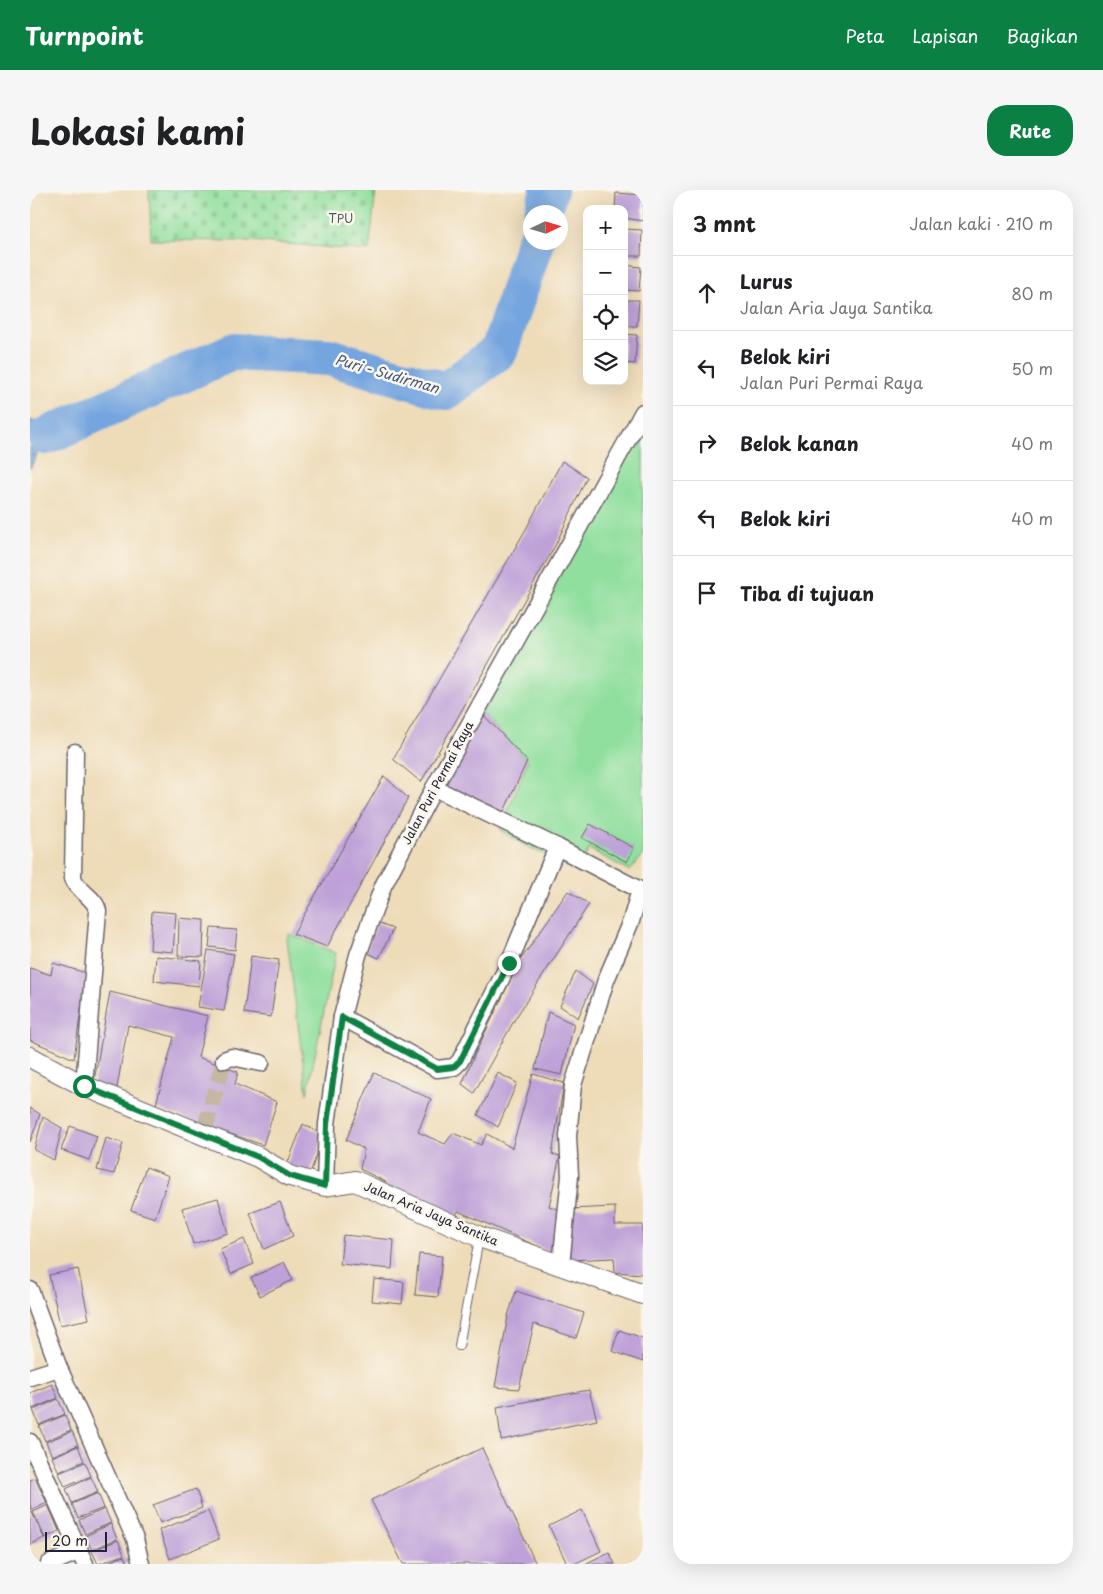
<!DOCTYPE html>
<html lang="id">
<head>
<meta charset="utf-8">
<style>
	body { margin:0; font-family:"Playpen Sans",sans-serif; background:#f6f6f6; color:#202124 }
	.controls { position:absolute; right:15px; top:15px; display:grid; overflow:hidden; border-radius:10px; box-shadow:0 5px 20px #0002 }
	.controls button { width:45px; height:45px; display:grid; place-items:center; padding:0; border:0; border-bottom:1px solid #e0e0e0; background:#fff; color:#202124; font:25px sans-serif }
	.compass { position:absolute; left:493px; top:15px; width:45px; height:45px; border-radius:50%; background:#fff; box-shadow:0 5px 20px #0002; rotate:86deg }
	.scale { position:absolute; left:15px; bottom:12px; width:62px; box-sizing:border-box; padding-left:5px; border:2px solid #22223b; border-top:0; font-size:14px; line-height:18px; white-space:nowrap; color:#22223b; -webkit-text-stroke:4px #fbf7ec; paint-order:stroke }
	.stop { position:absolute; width:15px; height:15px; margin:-11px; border:4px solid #0b8043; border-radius:50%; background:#fff }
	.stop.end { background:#0b8043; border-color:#fff; box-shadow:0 1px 5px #0008 }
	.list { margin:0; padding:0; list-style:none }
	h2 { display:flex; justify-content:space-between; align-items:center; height:65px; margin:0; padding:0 20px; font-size:21px }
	h2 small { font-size:16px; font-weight:400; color:#757577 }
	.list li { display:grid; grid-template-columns:32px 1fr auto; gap:15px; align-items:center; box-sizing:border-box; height:75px; padding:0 20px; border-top:1px solid #e0e0e0 }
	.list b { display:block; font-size:19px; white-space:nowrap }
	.list p { margin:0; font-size:16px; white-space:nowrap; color:#757577 }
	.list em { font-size:16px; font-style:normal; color:#757577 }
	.icon { flex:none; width:28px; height:28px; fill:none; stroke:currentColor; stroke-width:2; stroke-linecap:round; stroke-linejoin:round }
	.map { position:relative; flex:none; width:613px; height:1374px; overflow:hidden; border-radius:20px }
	header { display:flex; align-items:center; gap:30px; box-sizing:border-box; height:70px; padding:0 25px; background:#0b8043; color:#fff }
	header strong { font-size:24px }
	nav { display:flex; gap:28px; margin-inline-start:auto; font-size:18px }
	.intro { display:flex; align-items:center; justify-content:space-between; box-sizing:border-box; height:120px; padding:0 30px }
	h1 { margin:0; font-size:35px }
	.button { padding:12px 22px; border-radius:20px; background:#0b8043; color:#fff; font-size:18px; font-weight:700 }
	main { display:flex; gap:30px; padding:0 30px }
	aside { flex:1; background:#fff; border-radius:20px; box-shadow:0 5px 20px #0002 }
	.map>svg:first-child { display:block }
	.grass { fill:#90df9e; stroke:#59806c }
	.cemetery { fill:url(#cemetery-stones); stroke:#59806c }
	.water { fill:url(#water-rules); stroke:#4b648d }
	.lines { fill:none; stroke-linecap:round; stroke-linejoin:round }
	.river { stroke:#74a5df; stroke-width:38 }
	.building { fill:#bea1d8 }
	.minor-tunnel { stroke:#c5b7a0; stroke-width:16; stroke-dasharray:16 8; stroke-linecap:butt }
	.service-casing { stroke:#696367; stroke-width:10 }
	.minor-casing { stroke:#696367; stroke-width:19 }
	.tertiary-casing { stroke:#696367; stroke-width:22 }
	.service { stroke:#fff; stroke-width:8 }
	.minor { stroke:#fff; stroke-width:16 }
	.tertiary { stroke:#fff; stroke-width:20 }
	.route { stroke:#0b8043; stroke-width:6 }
	.labels { text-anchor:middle; stroke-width:5; stroke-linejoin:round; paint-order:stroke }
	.park-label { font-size:12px; fill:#435b59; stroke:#fbf7ec }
	.street-label { font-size:12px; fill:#22223b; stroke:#fbf7ec }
	.water-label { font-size:14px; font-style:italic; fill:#43567d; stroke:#fbf7ec }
</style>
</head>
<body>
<header>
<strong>Turnpoint</strong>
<nav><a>Peta</a><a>Lapisan</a><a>Bagikan</a></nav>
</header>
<div class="intro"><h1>Lokasi kami</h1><a class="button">Rute</a></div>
<main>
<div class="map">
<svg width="613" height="1374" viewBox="0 0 613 1374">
	<defs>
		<pattern id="cemetery-stones" width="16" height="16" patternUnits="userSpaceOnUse" patternTransform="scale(1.25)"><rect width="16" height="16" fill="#90df9e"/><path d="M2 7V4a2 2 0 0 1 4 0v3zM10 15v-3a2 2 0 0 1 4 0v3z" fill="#7cbf89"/></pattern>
		<pattern id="water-rules" width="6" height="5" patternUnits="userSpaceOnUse" patternTransform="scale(1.25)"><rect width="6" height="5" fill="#74a5df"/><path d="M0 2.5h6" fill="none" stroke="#5f86b6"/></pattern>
	</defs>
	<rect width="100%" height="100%" fill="#fbf7ec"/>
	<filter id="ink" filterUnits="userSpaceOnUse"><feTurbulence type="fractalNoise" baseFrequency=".02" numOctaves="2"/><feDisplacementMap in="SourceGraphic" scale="10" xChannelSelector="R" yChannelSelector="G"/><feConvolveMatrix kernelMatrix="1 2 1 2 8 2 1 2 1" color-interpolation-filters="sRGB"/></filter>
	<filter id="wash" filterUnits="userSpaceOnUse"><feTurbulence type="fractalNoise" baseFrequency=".0096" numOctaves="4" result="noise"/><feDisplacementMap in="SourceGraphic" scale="20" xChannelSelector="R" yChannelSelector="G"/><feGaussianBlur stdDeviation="1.12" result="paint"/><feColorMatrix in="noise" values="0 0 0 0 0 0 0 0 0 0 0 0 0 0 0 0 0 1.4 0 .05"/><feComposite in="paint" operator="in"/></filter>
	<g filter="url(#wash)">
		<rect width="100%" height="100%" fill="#eedcb9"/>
		<g class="grass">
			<polygon points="613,228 613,665 600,681 559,659 548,680 494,655 470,640 498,571 448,519"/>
			<polygon points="259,744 306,763 277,904 257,748"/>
		</g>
		<polygon class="cemetery" points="119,0 346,0 339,61 221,51 121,50"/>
		<polygon class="water" points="0,230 4,231 16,246 0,279"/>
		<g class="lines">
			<g class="river">
				<polyline points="513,22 519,0"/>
				<polyline points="16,246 202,162 299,167 416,201 469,161 505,52"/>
			</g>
		</g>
		<g id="blocks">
			<g class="building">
				<polygon points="586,3 613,5 613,31 594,28 594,19 585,19"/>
				<polygon points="594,39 612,40 611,66 594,66"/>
				<polygon points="594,75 611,77 609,101 594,100"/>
				<polygon points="594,110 609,110 607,136 594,136"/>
				<polygon points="594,144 607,145 605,174 594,173"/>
				<polygon points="532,271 557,287 525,356 391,592 363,569 496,339"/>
				<polygon points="448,519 497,571 471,628 408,595"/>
				<polygon points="354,586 378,608 297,757 263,744"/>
				<polygon points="560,634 604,658 597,672 552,648"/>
				<polygon points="538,701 559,714 485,829 444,903 432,894 445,864 489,772"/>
				<polygon points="122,721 146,723 143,762 120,760"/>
				<polygon points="149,728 174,730 173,767 148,766"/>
				<polygon points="347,733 363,739 349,768 336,762"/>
				<polygon points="181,738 207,740 205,760 179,757"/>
				<polygon points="178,760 204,764 194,821 168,817"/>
				<polygon points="126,766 171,771 169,796 124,791"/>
				<polygon points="221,766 249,770 241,827 214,823"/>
				<polygon points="23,773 56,783 44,869 0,850 0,778 21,785"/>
				<polygon points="546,781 563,794 548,828 530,816"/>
				<polygon points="80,802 178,826 168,867 208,882 205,894 247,912 233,955 125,918 144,847 98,835 86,903 63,897"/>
				<polygon points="518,822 544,834 532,885 505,879"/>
				<polygon points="344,883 401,909 388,942 415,954 423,943 451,955 457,944 482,958 503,884 534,893 522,964 530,966 519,1016 536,1023 527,1065 428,1021 425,1029 353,1000 356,992 330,979 334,959 316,950"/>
				<polygon points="468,883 487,893 468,937 448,925"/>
				<polygon points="0,918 10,924 0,952"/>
				<polygon points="13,927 32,938 24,970 4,960"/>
				<polygon points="273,934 294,946 278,988 256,977"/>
				<polygon points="40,936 67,946 59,970 31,960"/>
				<polygon points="76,948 93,953 84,984 67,980"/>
				<polygon points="116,977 139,986 125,1028 101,1020"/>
				<polygon points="188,1008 198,1043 163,1054 152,1018"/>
				<polygon points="250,1012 263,1046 234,1059 220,1023"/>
				<polygon points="585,1017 585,1035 613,1035 613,1084 585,1082 584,1068 539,1070 538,1019"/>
				<polygon points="313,1045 364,1050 362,1079 310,1074"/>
				<polygon points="214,1049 224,1074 201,1084 190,1059"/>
				<polygon points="389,1064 412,1066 408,1107 385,1105"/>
				<polygon points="254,1072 263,1090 230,1106 221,1088"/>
				<polygon points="48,1079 59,1129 30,1135 19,1085"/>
				<polygon points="344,1089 374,1092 372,1114 342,1111"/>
				<polygon points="486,1101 554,1123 546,1148 504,1134 489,1199 465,1197 478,1126"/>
				<polygon points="589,1140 613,1148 613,1172 582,1161"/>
				<polygon points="22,1194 28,1208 2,1219 0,1203"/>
				<polygon points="559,1200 567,1230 471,1250 467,1217"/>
				<polygon points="28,1209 35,1224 9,1235 3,1220"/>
				<polygon points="35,1225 41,1240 15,1251 9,1236"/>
				<polygon points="42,1241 48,1255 22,1266 16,1252"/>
				<polygon points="48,1256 54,1271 29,1282 22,1267"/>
				<polygon points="452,1258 506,1374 373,1374 341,1310"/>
				<polygon points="55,1272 61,1286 35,1297 29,1283"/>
				<polygon points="61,1287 68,1302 42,1313 36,1299"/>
				<polygon points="5,1288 17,1313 2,1320 0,1315 0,1290"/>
				<polygon points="166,1299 172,1318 130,1333 123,1315"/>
				<polygon points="68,1303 74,1318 48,1328 42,1314"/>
				<polygon points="18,1315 29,1341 15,1348 3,1322"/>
				<polygon points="75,1319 81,1333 55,1344 49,1330"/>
				<polygon points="552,1320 571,1361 544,1374 537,1374 519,1336"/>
				<polygon points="178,1321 189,1349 140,1369 129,1340"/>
				<polygon points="2,1322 14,1348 0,1355 0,1323"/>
				<polygon points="81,1334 87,1349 62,1360 55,1346"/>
				<polygon points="88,1350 94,1365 68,1374 62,1361"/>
				<polygon points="579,1362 585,1374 555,1374"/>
				<polygon points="94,1366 98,1374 75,1374"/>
			</g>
		</g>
	</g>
	<g filter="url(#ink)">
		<use href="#blocks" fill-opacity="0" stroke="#696367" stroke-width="1"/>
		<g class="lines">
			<polyline class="minor-tunnel" points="175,938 194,870"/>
			<g class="service-casing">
				<polyline id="service" points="429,1156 449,1049"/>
			</g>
			<g class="minor-casing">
				<g id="minor">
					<path d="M45 562 43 688C48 702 65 707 68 721L54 896"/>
					<polyline points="404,598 527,657 610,700 601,731 576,790 543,895 538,946 540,986 531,1075"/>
					<polyline points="312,827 407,879 424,877 430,871 479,773 527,657"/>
					<polyline points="194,870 202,867 231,873"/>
					<polyline points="295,996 297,934 312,827 328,765 353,696 404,598 613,222"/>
					<polyline points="0,1100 29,1178 105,1349 111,1374"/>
					<polyline points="0,1187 29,1178"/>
					<polyline points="0,1252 55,1374"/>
					<polyline points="19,1374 50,1361"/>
				</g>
			</g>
			<g class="tertiary-casing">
				<polyline id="tertiary" points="0,867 54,896 228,967 260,986 295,996 325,991 450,1047 613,1104"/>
			</g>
			<use href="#service" class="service"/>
			<use href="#minor" class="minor"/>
			<use href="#tertiary" class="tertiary"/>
		</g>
	</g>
	<g class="lines" filter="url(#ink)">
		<polyline class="route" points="54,896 228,967 260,986 295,996 297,934 312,827 407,879 424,877 430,871 479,773"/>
	</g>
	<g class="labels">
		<g class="park-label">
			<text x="311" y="33">TPU</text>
		</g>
		<g class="street-label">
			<text transform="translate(408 593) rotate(-62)" y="4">Jalan Puri Permai Raya</text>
			<text transform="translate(401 1024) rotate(23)" y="4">Jalan Aria Jaya Santika</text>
		</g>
		<g class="water-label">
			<text transform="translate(357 184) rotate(16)" y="5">Puri - Sudirman</text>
		</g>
	</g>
</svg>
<div class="controls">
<button>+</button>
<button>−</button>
<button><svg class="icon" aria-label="locate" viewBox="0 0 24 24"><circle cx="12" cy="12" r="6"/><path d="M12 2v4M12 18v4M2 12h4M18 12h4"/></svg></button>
<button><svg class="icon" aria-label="layers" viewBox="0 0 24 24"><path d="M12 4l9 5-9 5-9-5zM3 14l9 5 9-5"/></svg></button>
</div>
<svg class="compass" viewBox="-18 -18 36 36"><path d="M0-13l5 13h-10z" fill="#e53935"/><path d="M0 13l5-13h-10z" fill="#757577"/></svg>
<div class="scale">20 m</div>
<div class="stop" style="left:54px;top:896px"></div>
<div class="stop end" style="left:479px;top:773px"></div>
</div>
<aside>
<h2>3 mnt<small>Jalan kaki · 210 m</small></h2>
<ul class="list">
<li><svg class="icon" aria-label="ahead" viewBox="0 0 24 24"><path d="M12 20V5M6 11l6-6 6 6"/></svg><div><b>Lurus</b><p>Jalan Aria Jaya Santika</p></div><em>80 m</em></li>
<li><svg class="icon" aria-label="left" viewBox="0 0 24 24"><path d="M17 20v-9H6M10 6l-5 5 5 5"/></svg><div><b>Belok kiri</b><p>Jalan Puri Permai Raya</p></div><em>50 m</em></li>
<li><svg class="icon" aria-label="right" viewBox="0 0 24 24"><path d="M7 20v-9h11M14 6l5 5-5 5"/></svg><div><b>Belok kanan</b></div><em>40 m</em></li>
<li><svg class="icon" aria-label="left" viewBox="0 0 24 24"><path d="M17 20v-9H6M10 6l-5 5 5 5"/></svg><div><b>Belok kiri</b></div><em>40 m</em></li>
<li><svg class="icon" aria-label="arrive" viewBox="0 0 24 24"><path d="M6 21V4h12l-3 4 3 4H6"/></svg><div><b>Tiba di tujuan</b></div></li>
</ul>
</aside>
</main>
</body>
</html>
